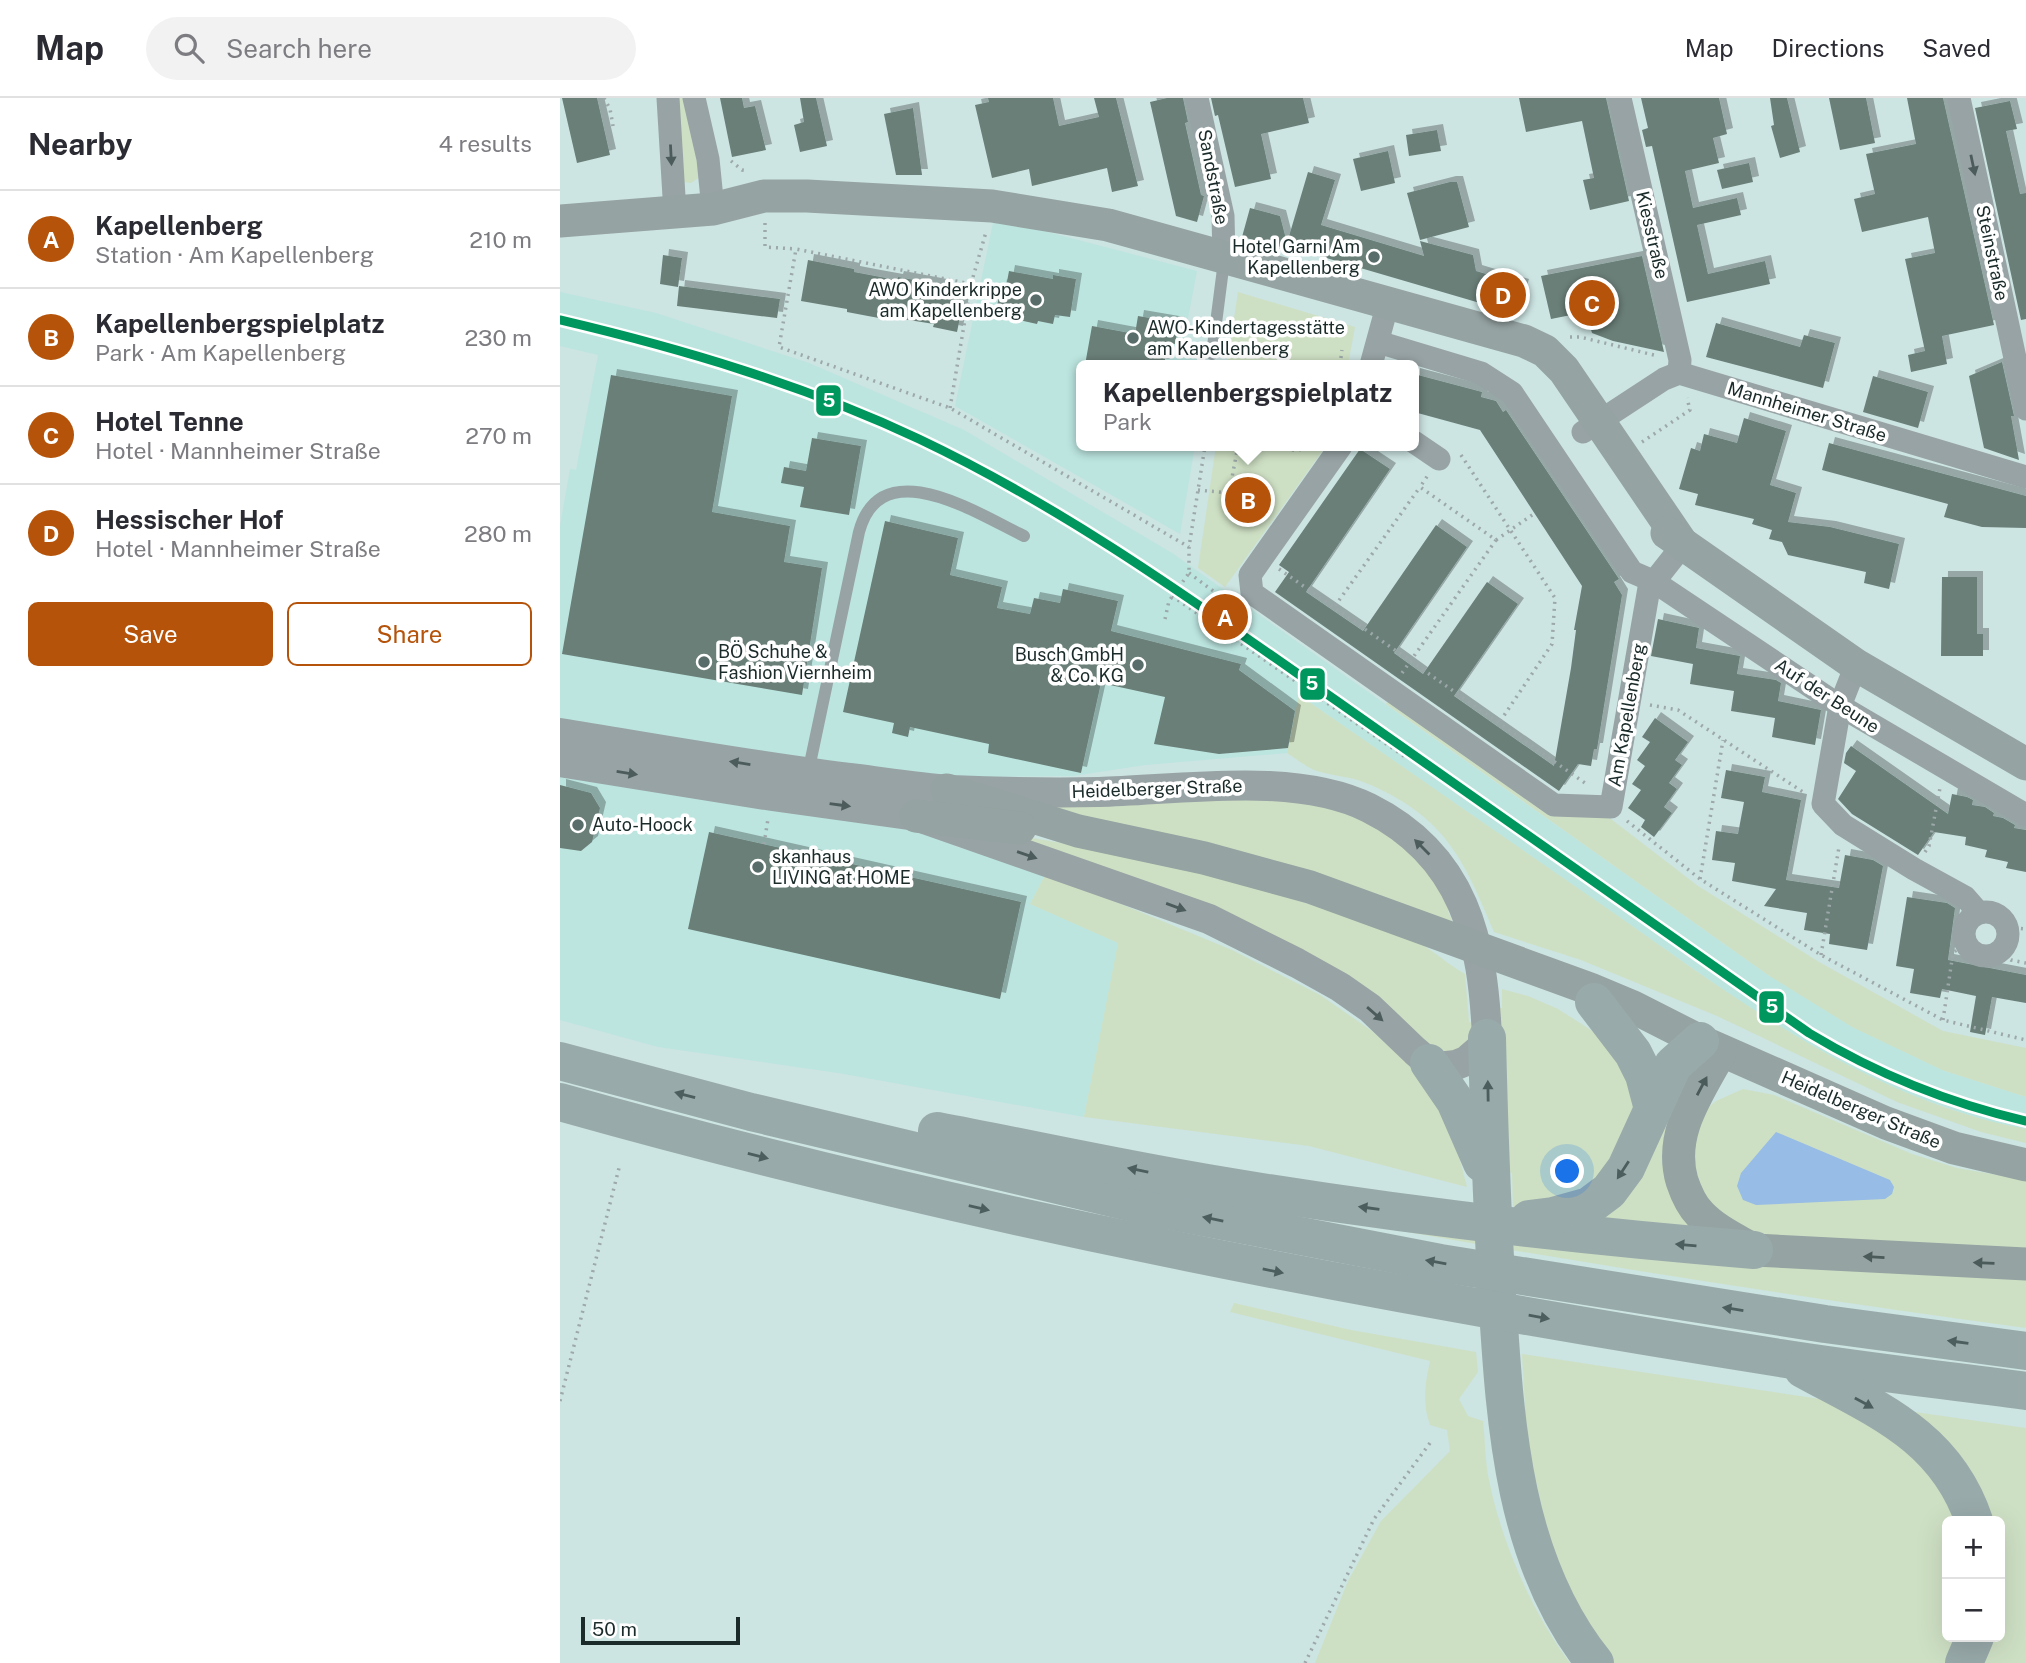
<!DOCTYPE html>
<html lang="en">
<head>
<meta charset="utf-8">
<style>
	body { margin:0; font-family:"Public Sans",sans-serif; background:#f2f2f3; color:#2b2b33 }
	.controls { position:absolute; right:21px; bottom:21px; display:grid; overflow:hidden; border-radius:10px; box-shadow:0 7px 28px #0002 }
	.controls button { width:63px; height:63px; display:grid; place-items:center; padding:0; border:0; border-bottom:2px solid #e1e1e2; background:#fff; color:#2b2b33; font:35px sans-serif }
	.scale { position:absolute; left:21px; bottom:18px; width:159px; box-sizing:border-box; padding-left:7px; border:4px solid #1a2b2a; border-top:0; font-size:19px; line-height:24px; white-space:nowrap; color:#1a2b2a; -webkit-text-stroke:5px #fff; paint-order:stroke }
	.you { position:absolute; left:1008px; top:1074px; width:24px; height:24px; margin:-18px; border:5px solid #fff; border-radius:50%; background:#1a73e8; box-shadow:0 0 0 10px #1a73e833 }
	.badge { display:grid; place-items:center; width:46px; height:46px; border-radius:50%; background:#b45309; color:#fff; font-size:23px; font-weight:700 }
	.pin { position:absolute; translate:-50% -50%; border:4px solid #fff; box-shadow:0 2px 7px #0006 }
	.popup { position:absolute; left:516px; top:262px; width:343px; height:91px; box-sizing:border-box; display:grid; place-content:center; border-radius:10px; background:#fff; filter:drop-shadow(0 2px 5px #0005); font-size:23px; white-space:nowrap; color:#7c7c81 }
	.popup b { font-size:26px; color:#2b2b33 }
	.popup::after { content:''; position:absolute; left:50%; top:100%; margin-left:-14px; border:14px solid transparent; border-top-color:#fff }
	.list { margin:0; padding:0; list-style:none }
	h2 { display:flex; justify-content:space-between; align-items:center; height:91px; margin:0; padding:0 28px; font-size:30px }
	h2 small { font-size:23px; font-weight:400; color:#7c7c81 }
	.list li { display:grid; grid-template-columns:46px 1fr auto; gap:21px; align-items:center; box-sizing:border-box; height:98px; padding:0 28px; border-top:2px solid #e1e1e2 }
	.list b { display:block; font-size:26px; white-space:nowrap }
	.list p { margin:0; font-size:23px; white-space:nowrap; color:#7c7c81 }
	.list em { font-size:23px; font-style:normal; color:#7c7c81 }
	.actions { display:flex; gap:14px; padding:21px 28px }
	.actions a { flex:1; padding:16px 0; border:2px solid #b45309; border-radius:10px; text-align:center; font-size:24px; color:#b45309 }
	.actions .main { background:#b45309; color:#fff }
	.icon { flex:none; width:38px; height:38px; fill:none; stroke:currentColor; stroke-width:2; stroke-linecap:round; stroke-linejoin:round }
	.map { position:relative; flex:none; width:1466px; height:1565px; overflow:hidden }
	header { display:flex; align-items:center; gap:42px; box-sizing:border-box; height:98px; padding:0 35px; background:#fff; border-bottom:2px solid #e1e1e2 }
	header strong { font-size:33px }
	nav { display:flex; gap:38px; margin-inline-start:auto; font-size:24px }
	.search { width:490px; height:63px; background:#f2f2f3; display:flex; align-items:center; gap:18px; box-sizing:border-box; padding:0 24px; border-radius:38px; color:#7c7c81; font-size:26px }
	main { display:flex }
	aside { flex:1; background:#fff }
	.map>svg:first-child { display:block }
	.built { fill:#bce5e0 }
	.green { fill:#cee0c4 }
	.water { fill:#97bce5 }
	.building { fill:#6a7f78; filter:url(#shadow) }
	.lines { fill:none; stroke-linecap:round; stroke-linejoin:round }
	.path { stroke:#9ca8a9; stroke-width:3.5; stroke-dasharray:2 5; stroke-linecap:butt }
	.service { stroke:#98a3a5; stroke-width:12 }
	.minor { stroke:#98a3a5; stroke-width:23 }
	.tertiary { stroke:#98a3a5; stroke-width:30 }
	.secondary { stroke:#95a3a2; stroke-width:33 }
	.motorway { stroke:#99aaab; stroke-width:38 }
	.tram-1-casing { stroke:#fff; stroke-width:14 }
	.tram-1 { stroke:#00975f; stroke-width:9 }
	.oneway { fill:#4c5b5b }
	.oneway2 { fill:#4b5b5a }
	.oneway3 { fill:#4d5e5e }
	.poi-dot { fill:#586c6a; stroke:#fff; stroke-width:2.5 }
	.labels { text-anchor:middle; stroke-width:7; stroke-linejoin:round; paint-order:stroke }
	.street-label { font-size:18px; fill:#1a2b2a; stroke:#fff }
	.poi-label { font-size:18px; fill:#1a2b2a; stroke:#fff; text-anchor:start }
	.line-badge { stroke:#fff; stroke-width:2.5 }
	.badge-label { font-size:19px; text-anchor:middle; font-weight:bold; fill:#fff }
</style>
</head>
<body>
<header>
<strong>Map</strong>
<div class="search"><svg class="icon" aria-label="search" viewBox="0 0 24 24"><circle cx="10" cy="10" r="6"/><path d="M15 15l6 6"/></svg>Search here</div>
<nav><a>Map</a><a>Directions</a><a>Saved</a></nav>
</header>
<main>
<aside>
<h2>Nearby<small>4 results</small></h2>
<ul class="list">
<li><span class="badge">A</span><div><b>Kapellenberg</b><p>Station · Am Kapellenberg</p></div><em>210 m</em></li>
<li><span class="badge">B</span><div><b>Kapellenbergspielplatz</b><p>Park · Am Kapellenberg</p></div><em>230 m</em></li>
<li><span class="badge">C</span><div><b>Hotel Tenne</b><p>Hotel · Mannheimer Straße</p></div><em>270 m</em></li>
<li><span class="badge">D</span><div><b>Hessischer Hof</b><p>Hotel · Mannheimer Straße</p></div><em>280 m</em></li>
</ul>
<div class="actions"><a class="main">Save</a><a>Share</a></div>
</aside>
<div class="map">
<svg width="1466" height="1565" viewBox="0 0 1466 1565">
	<defs>
		<filter id="shadow"><feDropShadow dx="6" dy="-6" stdDeviation="0" flood-color="#0004"/></filter>
	</defs>
	<rect width="100%" height="100%" fill="#cce4e2"/>
	<g class="built">
		<polygon points="434,120 637,173 622,252 638,256 636,267 522,267 522,348 635,348 620,436 395,308"/>
		<polygon points="0,194 96,215 249,265 404,332 612,455 1208,877 1382,972 1466,999 1466,1031 1429,1024 1344,995 1268,958 1184,906 739,597 727,655 585,667 513,678 414,679 394,748 486,775 471,806 559,844 524,1019 278,975 98,949 0,922 0,428 10,371 16,372 38,257 0,248"/>
	</g>
	<g class="green">
		<polygon points="117,0 127,0 141,70 138,80 131,85 124,84"/>
		<polygon points="678,194 795,229 788,267 667,267"/>
		<polygon points="656,348 766,348 665,489 638,470"/>
		<path d="M739 597C842 668 945 740 1048 811 1178 902 1307 1001 1466 1031V1045L1421 1034 1337 1004 1157 918 1021 862 934 834C903 759 884 718 806 685 790 678 771 678 754 672 745 668 735 660 727 655Z"/>
		<polygon points="830,600 993,714 1047,718 1138,788 1259,864 1383,933 1466,950 1466,999 1382,972 1292,929 1208,877 826,606"/>
		<polygon points="723,698 802,716 860,760 894,814 888,813 893,825 453,703"/>
		<path d="M430 733C550 752 667 777 781 817 802 824 844 835 861 846 876 855 889 867 905 876L909 924 915 925 909 949 881 957 846 928Z"/>
		<polygon points="486,775 672,852 760,897 812,933 855,972 892,1032 907,1089 749,1048 524,1019 558,845 470,806"/>
		<polygon points="942,891 968,898 998,911 1045,941 1080,1009 1034,1089 953,1110 952,1075 947,1074 937,910 942,910"/>
		<polygon points="1183,991 1214,997 1352,1056 1397,1070 1466,1082 1466,1156 1225,1143 1188,1134 1145,1102 1130,1051 1145,1012 1156,1003"/>
		<polygon points="1107,1026 1104,1039 1102,1064 1136,1129 1037,1120"/>
		<path d="M693 1106 1466 1178V1230C1207 1195 950 1154 693 1106Z"/>
		<path d="M674 1205 791 1232 916 1254 918 1274 899 1301 908 1318 923 1323C925 1340 925 1359 928 1377 940 1441 971 1513 1010 1565H755L788 1483 821 1423 890 1353 887 1332 870 1327C862 1304 865 1286 870 1263L670 1214Z"/>
		<polygon points="962,1256 1260,1301 1342,1339 1403,1423 1387,1423 1387,1539 1404,1539 1393,1565 1053,1565 996,1474 960,1311 965,1308"/>
		<polygon points="1348,1313 1466,1330 1466,1565 1415,1565 1426,1539 1440,1539 1440,1423 1426,1423"/>
	</g>
	<polygon class="water" points="1216,1034 1330,1082 1334,1089 1332,1096 1325,1101 1196,1107 1183,1102 1177,1088 1181,1075"/>
	<g class="building">
		<polygon points="2,0 37,0 50,57 17,65"/>
		<polygon points="160,0 182,0 184,10 195,8 206,52 172,59"/>
		<polygon points="240,0 256,0 267,48 240,54 234,27 244,24"/>
		<polygon points="428,0 493,0 499,28 539,19 534,0 556,0 578,88 552,94 547,70 472,88 469,71 432,80 415,7 429,4"/>
		<polygon points="607,0 623,0 628,24 625,25 641,97 644,98 637,124 616,118 590,4"/>
		<polygon points="651,0 743,0 749,25 701,36 711,81 675,89 658,17 655,18"/>
		<polygon points="959,0 1046,0 1069,103 1030,112 1023,82 1034,80 1022,23 966,34"/>
		<polygon points="1081,0 1159,0 1167,36 1153,40 1159,65 1125,73 1133,110 1177,100 1181,117 1137,127 1148,176 1205,163 1210,186 1127,204 1092,48 1086,49 1082,32 1088,30"/>
		<polygon points="1210,0 1227,0 1240,54 1220,60 1211,28 1214,27"/>
		<polygon points="1269,0 1306,0 1315,45 1280,52"/>
		<polygon points="1347,0 1383,0 1434,227 1382,238 1387,266 1351,274 1348,257 1365,253 1345,161 1375,155 1368,119 1302,134 1294,101 1315,96 1306,56 1356,46"/>
		<polygon points="1450,3 1457,31 1446,33 1460,96 1466,95 1466,221 1461,222 1415,10"/>
		<polygon points="353,10 362,77 336,77 324,16"/>
		<polygon points="877,32 881,53 849,58 846,37"/>
		<polygon points="828,53 835,85 801,93 793,61"/>
		<polygon points="1189,65 1193,84 1162,91 1157,72"/>
		<polygon points="748,74 775,82 761,127 864,158 860,143 913,157 916,173 963,187 954,215 722,147 721,149 682,139 690,110 720,118 727,145"/>
		<polygon points="890,84 897,84 909,129 860,142 847,95"/>
		<polygon points="103,157 122,160 118,189 100,186"/>
		<polygon points="1082,158 1104,254 1053,243 1032,235 1026,214 991,221 981,178"/>
		<polygon points="248,162 294,171 294,174 315,178 337,182 338,179 381,187 381,190 405,195 397,234 373,229 374,226 330,219 330,222 308,218 287,214 287,211 241,203"/>
		<polygon points="449,173 493,181 493,177 516,181 510,219 495,217 493,226 478,223 477,226 459,222 460,219 436,214 441,187 446,189"/>
		<polygon points="119,188 220,201 217,220 117,208"/>
		<polygon points="578,218 619,225 615,246 608,245 604,267 525,267 532,228 575,236"/>
		<polygon points="1156,225 1240,249 1244,237 1275,245 1263,290 1146,259"/>
		<polygon points="1442,264 1454,318 1451,318 1459,362 1424,350 1409,278"/>
		<polygon points="854,276 922,294 921,299 936,303 943,314 946,312 1059,481 1054,484 1062,497 1037,651 1034,651 1031,668 1018,666 999,693 715,494 729,474 719,467 800,351 830,371 746,494 803,533 876,427 907,449 834,555 863,576 927,484 958,506 894,598 994,668 1011,570 1016,532 1014,532 1022,488 920,332 854,314"/>
		<polygon points="51,277 172,298 152,414 230,428 224,464 262,470 242,597 2,556"/>
		<polygon points="1313,278 1368,294 1358,330 1303,314"/>
		<polygon points="1184,320 1226,333 1210,387 1236,395 1228,424 1270,429 1339,446 1329,491 1304,485 1306,474 1228,457 1222,444 1209,441 1212,432 1192,426 1194,421 1135,407 1138,396 1119,391 1131,350 1140,353 1144,336 1177,345"/>
		<polygon points="252,340 301,348 289,417 240,409 244,389 221,385 224,369 246,373"/>
		<polygon points="1269,345 1466,398 1466,430 1422,429 1384,419 1388,406 1262,372"/>
		<polygon points="325,423 398,440 390,477 442,489 437,510 470,516 474,500 500,505 503,491 558,503 551,533 681,566 679,572 735,613 728,650 659,656 594,646 605,599 541,585 521,675 428,655 429,646 350,629 348,639 332,635 334,625 283,614"/>
		<polygon points="1382,479 1417,479 1417,536 1423,536 1423,558 1381,558"/>
		<polygon points="1098,521 1139,530 1136,550 1180,558 1177,576 1216,582 1221,585 1218,603 1261,612 1255,647 1212,639 1215,620 1171,613 1174,593 1130,586 1133,566 1091,558"/>
		<polygon points="1095,620 1128,644 1115,662 1122,667 1109,685 1117,691 1104,709 1112,715 1094,739 1081,729 1085,722 1068,710 1081,692 1072,686 1085,668 1077,662 1090,644 1082,639"/>
		<polygon points="1291,648 1388,716 1392,696 1407,699 1413,702 1412,707 1425,709 1434,715 1433,718 1443,720 1455,727 1454,730 1466,732 1466,774 1446,770 1448,764 1425,759 1427,752 1405,747 1406,739 1374,734 1358,757 1292,716 1278,701 1296,673 1284,665 1286,655"/>
		<polygon points="1166,672 1205,679 1202,694 1241,702 1226,782 1279,790 1285,757 1313,762 1323,768 1307,852 1269,846 1270,836 1244,832 1247,815 1204,808 1216,791 1172,783 1175,765 1152,762 1156,733 1178,736 1184,704 1161,700"/>
		<polygon points="0,687 31,695 40,710 32,744 21,753 0,750"/>
		<polygon points="149,734 461,804 440,901 128,831"/>
		<polygon points="1347,799 1387,805 1395,810 1388,862 1466,877 1466,905 1432,899 1425,937 1410,934 1416,898 1382,891 1380,900 1350,895 1354,871 1336,868"/>
	</g>
	<g class="lines">
		<g class="path">
			<polyline points="44,0 50,11 53,28"/>
			<polyline points="171,63 182,72 188,73"/>
			<polyline points="205,125 205,149 236,151"/>
			<polyline points="411,186 236,151 219,249 390,310 629,449"/>
			<polyline points="1010,239 1020,239 1098,258"/>
			<polyline points="780,267 782,252"/>
			<polyline points="390,310 411,186 426,134"/>
			<polyline points="1082,344 1130,312 1127,300"/>
			<polyline points="726,348 733,352 750,351"/>
			<polyline points="901,357 995,500 992,546 939,625"/>
			<polyline points="638,392 669,395 678,348"/>
			<polyline points="936,442 975,415"/>
			<polyline points="719,471 1025,685"/>
			<polyline points="629,475 672,507"/>
			<polyline points="612,498 848,661"/>
			<polyline points="775,508 860,389"/>
			<polyline points="605,521 609,503 629,475 629,449 645,348"/>
			<polyline points="842,575 936,442 860,389 868,377"/>
			<polyline points="1090,607 1118,612 1243,694"/>
			<polyline points="1067,723 1140,781 1261,857 1383,922 1466,942"/>
			<polyline points="204,746 208,721"/>
			<polyline points="1365,754 1369,748 1380,690"/>
			<polyline points="1140,781 1163,642"/>
			<polyline points="1447,829 1466,831"/>
			<polyline points="1439,854 1451,862 1466,865"/>
			<polyline points="1261,857 1279,749"/>
			<polyline points="1383,922 1393,855 1406,844"/>
			<polyline points="0,1303 59,1070"/>
			<polyline points="745,1565 814,1421 870,1345"/>
		</g>
		<g class="service">
			<polyline points="652,256 664,163"/>
			<path d="M248 675 299 434C321 352 418 416 464 438"/>
		</g>
		<g class="minor">
			<polyline points="108,0 115,115"/>
			<polyline points="134,0 148,61 153,111"/>
			<polyline points="637,0 663,118 664,159"/>
			<polyline points="1060,0 1120,262 1119,275"/>
			<polyline points="1399,0 1466,311"/>
			<polyline points="818,244 921,275 952,295 1072,474 1093,483 1280,608 1466,717"/>
			<polyline points="811,267 828,205"/>
			<polyline points="1023,334 1104,281 1119,275 1466,379"/>
			<polyline points="854,344 879,361"/>
			<polyline points="781,348 690,477 692,495 994,707 1051,709 1089,490 1123,447"/>
			<polyline points="1296,567 1280,608 1263,706 1283,727 1354,771 1405,799 1419,815"/>
			<circle cx="1426" cy="836" r="22"/>
		</g>
		<path class="tertiary" d="M0 635C99 651 198 669 298 681 329 685 360 690 391 692 440 694 489 695 539 694 620 692 735 673 809 710 905 758 923 843 927 940L921 950 906 963 896 967 877 969 869 965 855 953 810 910 780 889 737 865 649 821 356 718 212 698 0 664"/>
		<g class="secondary">
			<polyline points="0,123 153,111 204,98 247,98 432,108 548,127 964,243 985,253 1004,272 1123,447"/>
			<polyline points="1107,435 1296,567 1466,666"/>
			<polyline points="387,692 518,733 644,760 750,789 1030,891 1073,909 1140,943 1326,1025 1394,1050 1466,1067"/>
			<polyline points="356,718 460,730"/>
			<path d="M1161 953C1139 994 1108 1035 1122 1083 1126 1095 1131 1107 1140 1116 1155 1132 1175 1141 1194 1152L1466 1166"/>
		</g>
		<g class="motorway">
			<polyline points="1034,904 1073,955 1084,977 1093,1011"/>
			<path d="M927 940C929 1026 932 1111 937 1196 945 1323 952 1462 1035 1565"/>
			<polyline points="0,963 191,1014 586,1108 880,1165 1265,1226 1466,1253"/>
			<polyline points="869,965 895,1003 922,1065"/>
			<path d="M0 1004C401 1117 809 1195 1220 1260 1302 1273 1384 1282 1466 1293"/>
			<path d="M377 1033C467 1050 557 1070 647 1085 829 1116 1011 1137 1194 1152"/>
			<polyline points="969,1121 993,1118 1029,1108 1049,1093 1066,1070 1113,967 1140,943"/>
			<path d="M1243 1271C1316 1311 1386 1338 1414 1423"/>
			<polyline points="1404,1565 1415,1539"/>
		</g>
		<g class="tram-1-casing">
			<path id="tram-1" d="M0 222C123 251 244 287 359 341 511 413 646 512 784 608 939 717 1094 826 1249 935 1317 976 1388 1005 1466 1023"/>
		</g>
		<use href="#tram-1" class="tram-1"/>
	</g>
	<defs><path id="oneway-solid" d="M-6-.8H1V-3.2L6.5 0L1 3.2V.8H-6Z" transform="scale(1.75)"/></defs>
	<g class="oneway">
		<use href="#oneway-solid" transform="translate(111 57) rotate(87)"/>
		<use href="#oneway-solid" transform="translate(1413 67) rotate(78)"/>
		<use href="#oneway-solid" transform="translate(180 665) rotate(-171)"/>
		<use href="#oneway-solid" transform="translate(67 675) rotate(9)"/>
		<use href="#oneway-solid" transform="translate(280 707) rotate(8)"/>
		<use href="#oneway-solid" transform="translate(862 749) rotate(-135)"/>
		<use href="#oneway-solid" transform="translate(467 757) rotate(19)"/>
		<use href="#oneway-solid" transform="translate(616 809) rotate(20)"/>
		<use href="#oneway-solid" transform="translate(815 916) rotate(41)"/>
	</g>
	<g class="oneway2">
		<use href="#oneway-solid" transform="translate(1142 988) rotate(-62)"/>
		<use href="#oneway-solid" transform="translate(1314 1159) rotate(-177)"/>
		<use href="#oneway-solid" transform="translate(1424 1165) rotate(-178)"/>
	</g>
	<g class="oneway3">
		<use href="#oneway-solid" transform="translate(928 993) rotate(-91)"/>
		<use href="#oneway-solid" transform="translate(125 997) rotate(-165)"/>
		<use href="#oneway-solid" transform="translate(198 1058) rotate(14)"/>
		<use href="#oneway-solid" transform="translate(578 1072) rotate(-169)"/>
		<use href="#oneway-solid" transform="translate(1063 1072) rotate(123)"/>
		<use href="#oneway-solid" transform="translate(419 1110) rotate(13)"/>
		<use href="#oneway-solid" transform="translate(809 1110) rotate(-172)"/>
		<use href="#oneway-solid" transform="translate(653 1121) rotate(-169)"/>
		<use href="#oneway-solid" transform="translate(1126 1147) rotate(-175)"/>
		<use href="#oneway-solid" transform="translate(876 1164) rotate(-170)"/>
		<use href="#oneway-solid" transform="translate(713 1173) rotate(11)"/>
		<use href="#oneway-solid" transform="translate(1173 1211) rotate(-171)"/>
		<use href="#oneway-solid" transform="translate(979 1219) rotate(10)"/>
		<use href="#oneway-solid" transform="translate(1398 1244) rotate(-172)"/>
		<use href="#oneway-solid" transform="translate(1304 1305) rotate(29)"/>
	</g>
	<g class="poi-dot">
		<circle cx="814" cy="159" r="7"/>
		<circle cx="476" cy="202" r="7"/>
		<circle cx="573" cy="240" r="7"/>
		<circle cx="144" cy="564" r="7"/>
		<circle cx="578" cy="567" r="7"/>
		<circle cx="18" cy="727" r="7"/>
		<circle cx="198" cy="769" r="7"/>
	</g>
	<g class="labels">
		<g class="street-label">
			<text transform="translate(653 79) rotate(79)" y="6">Sandstraße</text>
			<text transform="translate(1092 137) rotate(77)" y="6">Kiesstraße</text>
			<text transform="translate(1432 155) rotate(78)" y="6">Steinstraße</text>
			<text transform="translate(1247 314) rotate(17)" y="6">Mannheimer Straße</text>
			<text transform="translate(1267 598) rotate(33)" y="6">Auf der Beune</text>
			<text transform="translate(1067 617) rotate(-80)" y="6">Am Kapellenberg</text>
			<text transform="translate(597 691) rotate(-2)" y="6">Heidelberger Straße</text>
			<text transform="translate(1301 1012) rotate(23)" y="6">Heidelberger Straße</text>
		</g>
		<g class="poi-label">
			<text x="800" y="155" text-anchor="end">Hotel Garni Am<tspan x="800" dy="21">Kapellenberg</tspan></text>
			<text x="462" y="198" text-anchor="end">AWO Kinderkrippe<tspan x="462" dy="21">am Kapellenberg</tspan></text>
			<text x="587" y="236">AWO-Kindertagesstätte<tspan x="587" dy="21">am Kapellenberg</tspan></text>
			<text x="158" y="560">BÖ Schuhe &amp;<tspan x="158" dy="21">Fashion Viernheim</tspan></text>
			<text x="564" y="563" text-anchor="end">Busch GmbH<tspan x="564" dy="21">&amp; Co. KG</tspan></text>
			<text x="32" y="733">Auto-Hoock</text>
			<text x="212" y="765">skanhaus<tspan x="212" dy="21">LIVING at HOME</tspan></text>
		</g>
	</g>
	<g class="line-badge">
		<rect x="255" y="286" width="27" height="33" rx="7" fill="#00975f"/>
		<rect x="739" y="569" width="27" height="34" rx="7" fill="#00975f"/>
		<rect x="1198" y="892" width="27" height="34" rx="7" fill="#00975f"/>
	</g>
	<g class="badge-label">
		<text x="269" y="309">5</text>
		<text x="752" y="592">5</text>
		<text x="1212" y="915">5</text>
	</g>
</svg>
<div class="controls">
<button>+</button>
<button>−</button>
</div>
<div class="scale">50 m</div>
<div class="you"></div>
<div class="pin badge" style="left:665px;top:519px">A</div>
<div class="pin badge" style="left:688px;top:402px">B</div>
<div class="popup"><b>Kapellenbergspielplatz</b>Park</div>
<div class="pin badge" style="left:1032px;top:205px">C</div>
<div class="pin badge" style="left:943px;top:197px">D</div>
</div>
</main>
</body>
</html>
